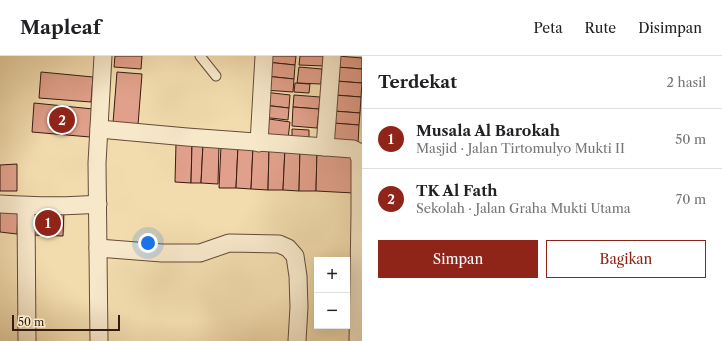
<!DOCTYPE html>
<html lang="id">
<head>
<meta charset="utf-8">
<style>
	body { margin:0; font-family:"Libre Caslon Text",serif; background:#f2f2f2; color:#202124 }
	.controls { position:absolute; right:12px; bottom:12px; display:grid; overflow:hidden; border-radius:0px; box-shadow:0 4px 16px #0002 }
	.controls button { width:36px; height:36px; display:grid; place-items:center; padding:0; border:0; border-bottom:1px solid #e0e0e0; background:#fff; color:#202124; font:20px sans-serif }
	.scale { position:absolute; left:12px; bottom:10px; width:108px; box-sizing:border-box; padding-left:4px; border:2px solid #351b12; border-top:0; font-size:11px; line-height:14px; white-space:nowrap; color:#351b12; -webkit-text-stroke:3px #f7e8ca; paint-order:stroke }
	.you { position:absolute; left:148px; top:187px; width:14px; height:14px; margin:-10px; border:3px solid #fff; border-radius:50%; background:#1a73e8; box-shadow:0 0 0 6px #1a73e833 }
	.badge { display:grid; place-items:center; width:26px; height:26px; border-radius:50%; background:#8f2418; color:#fff; font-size:13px; font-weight:700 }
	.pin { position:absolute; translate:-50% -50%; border:2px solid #fff; box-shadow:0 1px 4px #0006 }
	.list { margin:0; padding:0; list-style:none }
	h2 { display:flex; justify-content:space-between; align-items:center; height:52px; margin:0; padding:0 16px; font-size:17px }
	h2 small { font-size:13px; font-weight:400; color:#757577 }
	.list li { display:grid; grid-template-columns:26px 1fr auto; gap:12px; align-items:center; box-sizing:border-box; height:60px; padding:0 16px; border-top:1px solid #e0e0e0 }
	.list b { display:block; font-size:15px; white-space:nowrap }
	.list p { margin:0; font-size:13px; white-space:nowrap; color:#757577 }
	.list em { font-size:13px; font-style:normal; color:#757577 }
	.actions { display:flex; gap:8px; padding:12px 16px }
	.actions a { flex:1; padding:9px 0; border:1px solid #8f2418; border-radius:0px; text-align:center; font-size:14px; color:#8f2418 }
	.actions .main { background:#8f2418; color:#fff }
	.map { position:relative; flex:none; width:362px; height:285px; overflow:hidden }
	header { display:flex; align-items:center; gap:24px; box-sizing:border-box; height:56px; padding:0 20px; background:#fff; border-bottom:1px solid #e0e0e0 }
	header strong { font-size:19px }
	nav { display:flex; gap:22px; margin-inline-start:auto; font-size:14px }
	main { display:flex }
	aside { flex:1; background:#fff }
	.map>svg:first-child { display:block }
	.building { fill:#e1a08b; stroke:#351b12 }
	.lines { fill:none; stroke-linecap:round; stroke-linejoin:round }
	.service-casing { stroke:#644b39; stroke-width:11 }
	.minor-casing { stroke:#644b39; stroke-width:19 }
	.service { stroke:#f7e8ca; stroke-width:9 }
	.minor { stroke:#f7e8ca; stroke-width:17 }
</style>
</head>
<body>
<header>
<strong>Mapleaf</strong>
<nav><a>Peta</a><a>Rute</a><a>Disimpan</a></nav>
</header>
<main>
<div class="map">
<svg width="362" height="285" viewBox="0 0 362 285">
	<rect width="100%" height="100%" fill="#f2dcae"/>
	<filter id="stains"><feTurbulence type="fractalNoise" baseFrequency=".005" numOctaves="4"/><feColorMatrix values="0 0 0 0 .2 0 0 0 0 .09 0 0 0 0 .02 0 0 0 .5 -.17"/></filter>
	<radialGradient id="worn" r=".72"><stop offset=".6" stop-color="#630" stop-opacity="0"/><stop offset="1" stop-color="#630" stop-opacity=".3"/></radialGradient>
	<g class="building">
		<polygon points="115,0 142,0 141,13 114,11"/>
		<polygon points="267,0 296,0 295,9 266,6"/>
		<polygon points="300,0 324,0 324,10 299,9"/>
		<polygon points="338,0 362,2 362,13 337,11"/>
		<polygon points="266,6 295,9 294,23 265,20"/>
		<polygon points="299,11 322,13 321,28 297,27"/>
		<polygon points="337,11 362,13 362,27 336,25"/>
		<polygon points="41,16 93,21 91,46 39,42"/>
		<polygon points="117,16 142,18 138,69 113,67"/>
		<polygon points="265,20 294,23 293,36 264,34"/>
		<polygon points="336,25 362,27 361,41 335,39"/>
		<polygon points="295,27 310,28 309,37 294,36"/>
		<polygon points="264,36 290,39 289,52 263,49"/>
		<polygon points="294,39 320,41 319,53 293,51"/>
		<polygon points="335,39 361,41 360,57 334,55"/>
		<polygon points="34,47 93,53 90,81 32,76"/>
		<polygon points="263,49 289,52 288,64 262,61"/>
		<polygon points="293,51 319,53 317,72 292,70"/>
		<polygon points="334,55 360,57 359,69 333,67"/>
		<polygon points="269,63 290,66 288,83 267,80"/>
		<polygon points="333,67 359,69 358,87 332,85"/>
		<polygon points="292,73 309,74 309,82 292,81"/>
		<polygon points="176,87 192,88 191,127 175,126"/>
		<polygon points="192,88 203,88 201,127 191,127"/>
		<polygon points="203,88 219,89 218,128 201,127"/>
		<polygon points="221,90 238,90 236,132 219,132"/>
		<polygon points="238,90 253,91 251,133 236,132"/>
		<polygon points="253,91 269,92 268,134 251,133"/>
		<polygon points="269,92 285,92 283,134 268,134"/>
		<polygon points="285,92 300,93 299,135 283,134"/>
		<polygon points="300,93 317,94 316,135 299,135"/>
		<polygon points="317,94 355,95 354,137 316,135"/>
		<polygon points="17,108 17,135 0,135 0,109"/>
		<polygon points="0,153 18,154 17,178 0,176"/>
		<polygon points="33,155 64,155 63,180 33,179"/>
	</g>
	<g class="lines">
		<g class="service-casing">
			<polyline id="service" points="200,0 216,20"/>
		</g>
		<g class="minor-casing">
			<g id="minor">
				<polyline points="99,73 187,81 353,93 357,95 360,103 360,157 358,285"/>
				<polyline points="259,87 264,0"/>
				<polyline points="325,91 332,0"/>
				<path d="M0 148C33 150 65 151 98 148"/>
				<polyline points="26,150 27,285"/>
				<polyline points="98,192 162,197 200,197 229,187 279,188 288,192 295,200 298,220 299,251 297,285"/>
				<polyline points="99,285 97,107 103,0"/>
			</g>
		</g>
		<use href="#service" class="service"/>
		<use href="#minor" class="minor"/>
	</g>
	<rect width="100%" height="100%" filter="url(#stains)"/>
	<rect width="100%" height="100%" fill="url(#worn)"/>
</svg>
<div class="controls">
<button>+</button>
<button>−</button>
</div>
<div class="scale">50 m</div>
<div class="you"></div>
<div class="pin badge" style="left:48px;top:167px">1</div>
<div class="pin badge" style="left:62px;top:64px">2</div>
</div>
<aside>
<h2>Terdekat<small>2 hasil</small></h2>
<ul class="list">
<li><span class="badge">1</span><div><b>Musala Al Barokah</b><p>Masjid · Jalan Tirtomulyo Mukti II</p></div><em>50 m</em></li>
<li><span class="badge">2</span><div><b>TK Al Fath</b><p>Sekolah · Jalan Graha Mukti Utama</p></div><em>70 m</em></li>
</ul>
<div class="actions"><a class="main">Simpan</a><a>Bagikan</a></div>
</aside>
</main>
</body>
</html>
